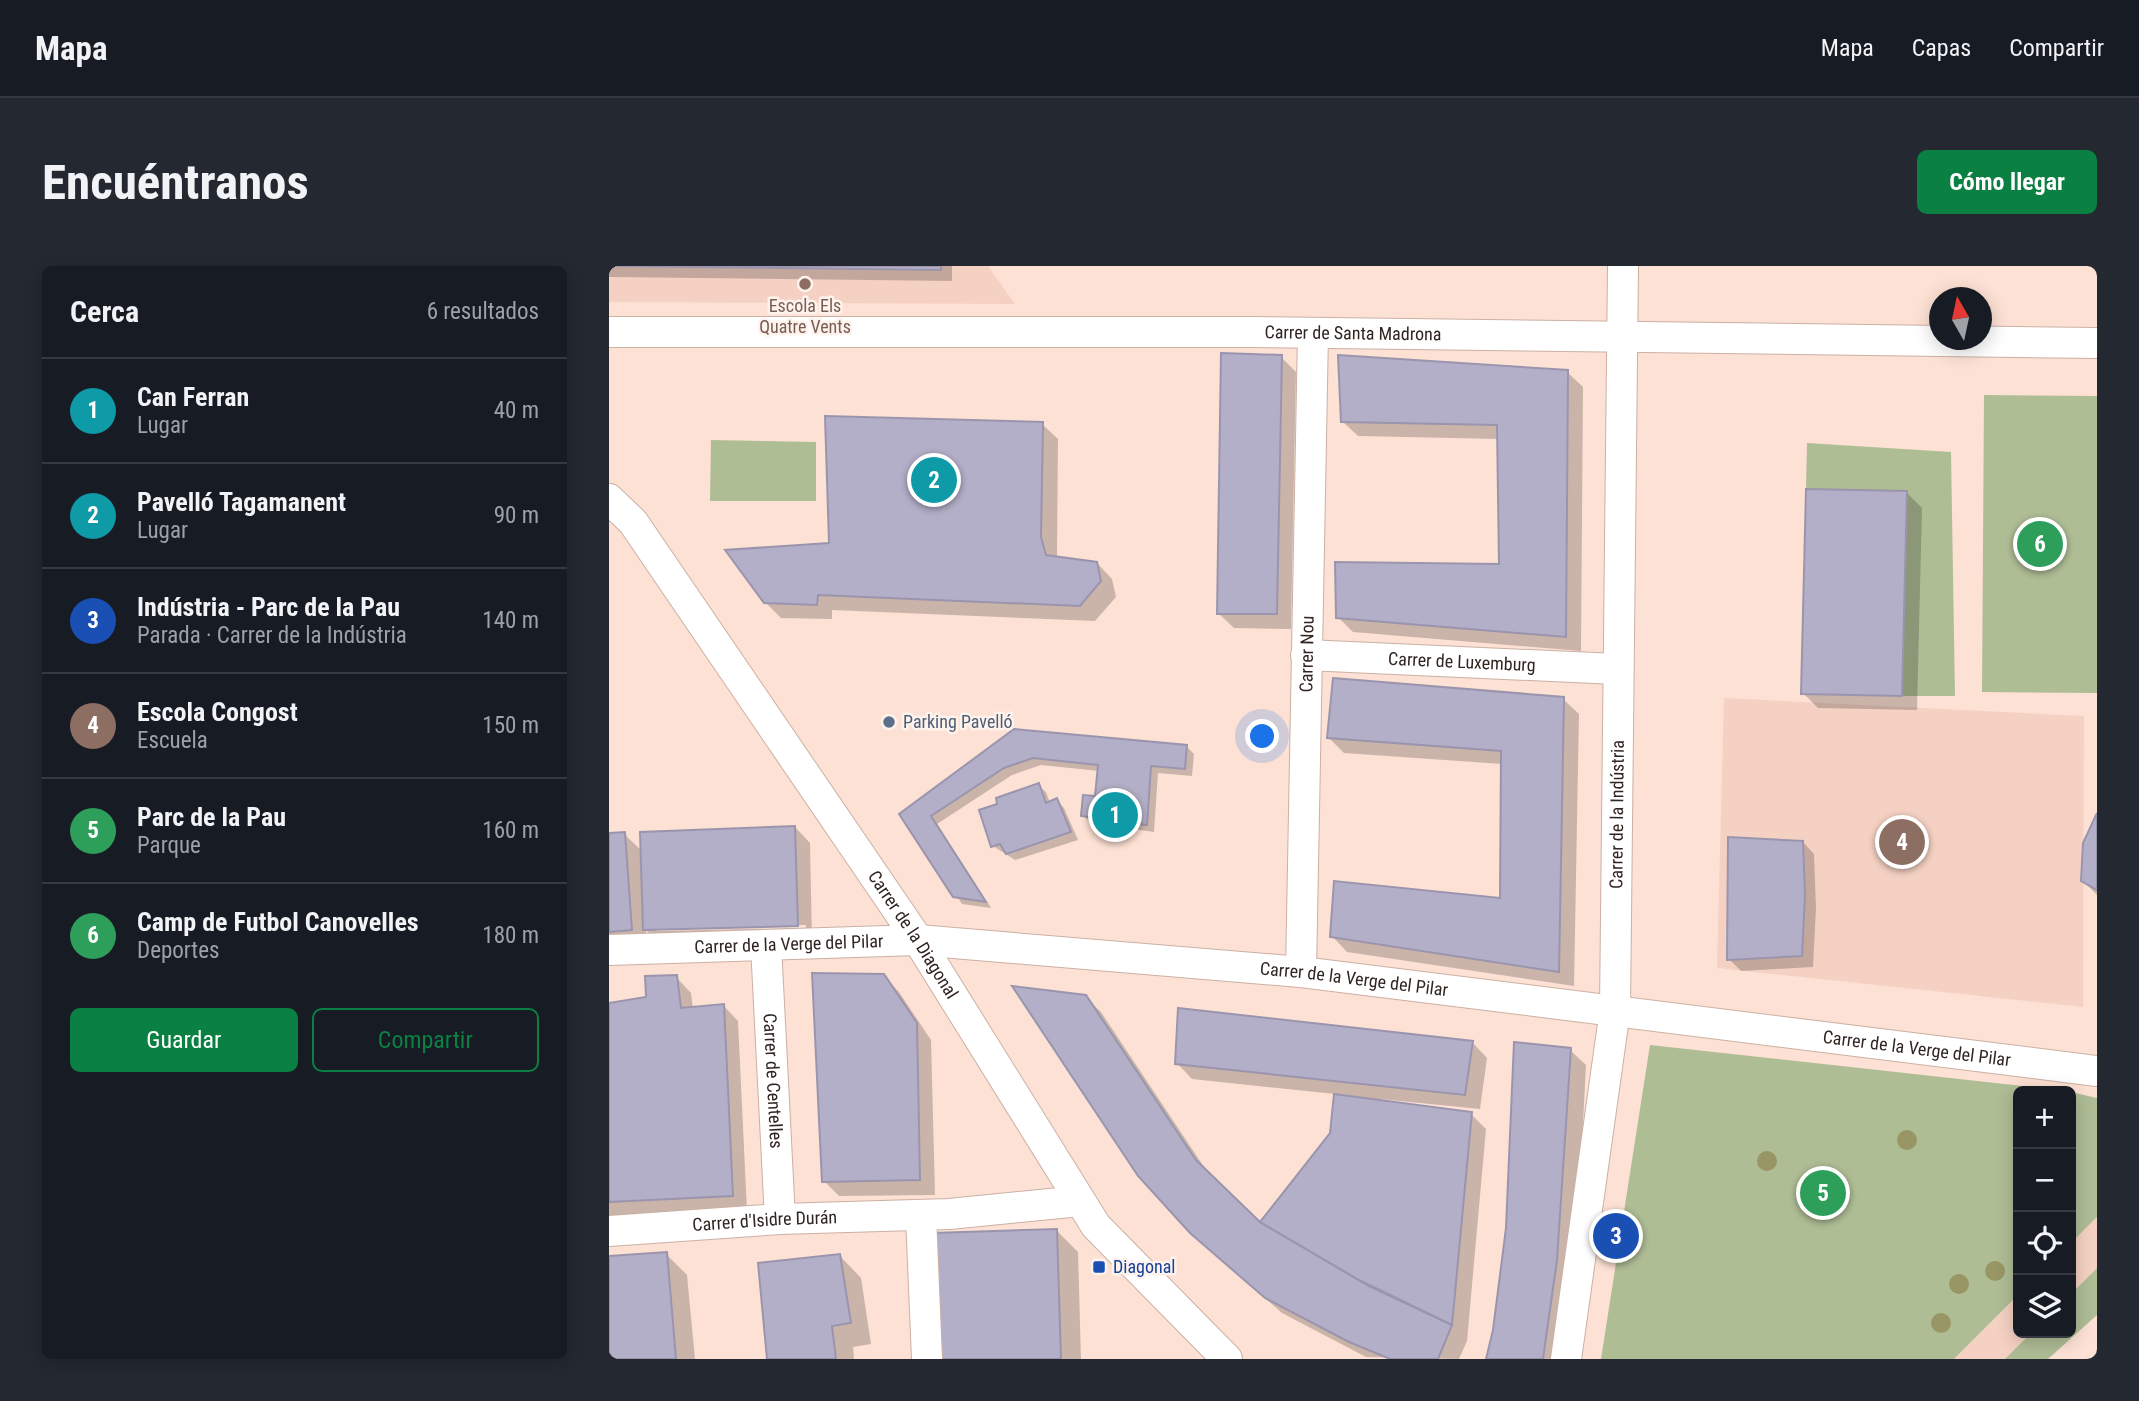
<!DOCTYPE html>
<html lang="es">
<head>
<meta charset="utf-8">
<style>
	body { margin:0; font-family:"Roboto Condensed",sans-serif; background:#242831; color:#f1f3f6 }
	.controls { position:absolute; right:21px; bottom:21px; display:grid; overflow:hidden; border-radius:10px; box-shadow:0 4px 18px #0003 }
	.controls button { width:63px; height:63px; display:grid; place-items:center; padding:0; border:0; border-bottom:2px solid #363941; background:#171b24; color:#f1f3f6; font:35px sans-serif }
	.compass { position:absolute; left:1320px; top:21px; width:63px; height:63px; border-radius:50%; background:#171b24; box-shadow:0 4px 18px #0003; rotate:351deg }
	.you { position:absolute; left:654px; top:471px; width:24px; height:24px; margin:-18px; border:5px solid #fff; border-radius:50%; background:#1a73e8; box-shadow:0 0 0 10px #1a73e833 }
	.badge { display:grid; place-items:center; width:46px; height:46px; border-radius:50%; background:#0b8043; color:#fff; font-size:23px; font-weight:700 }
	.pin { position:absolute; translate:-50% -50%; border:4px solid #fff; box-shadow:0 2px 7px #0006 }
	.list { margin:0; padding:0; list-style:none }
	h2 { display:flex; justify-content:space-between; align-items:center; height:91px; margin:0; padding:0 28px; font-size:30px }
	h2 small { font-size:23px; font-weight:400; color:#9ea1a6 }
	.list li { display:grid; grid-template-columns:46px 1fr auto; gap:21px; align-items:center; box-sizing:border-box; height:105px; padding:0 28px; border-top:2px solid #363941 }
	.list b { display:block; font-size:26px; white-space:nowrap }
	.list p { margin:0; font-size:23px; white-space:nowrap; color:#9ea1a6 }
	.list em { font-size:23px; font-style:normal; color:#9ea1a6 }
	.actions { display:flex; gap:14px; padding:21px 28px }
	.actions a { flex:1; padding:16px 0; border:2px solid #0b8043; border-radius:10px; text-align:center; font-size:24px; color:#0b8043 }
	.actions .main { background:#0b8043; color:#fff }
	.icon { flex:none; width:38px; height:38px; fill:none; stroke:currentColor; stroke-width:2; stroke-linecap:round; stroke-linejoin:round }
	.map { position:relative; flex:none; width:1488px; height:1093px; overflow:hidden; border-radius:10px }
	header { display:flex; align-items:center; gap:42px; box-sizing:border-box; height:98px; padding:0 35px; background:#171b24; border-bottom:2px solid #363941 }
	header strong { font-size:33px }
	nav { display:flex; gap:38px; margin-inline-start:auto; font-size:24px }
	.intro { display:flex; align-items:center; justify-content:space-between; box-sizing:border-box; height:168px; padding:0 42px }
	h1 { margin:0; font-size:49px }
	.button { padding:18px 32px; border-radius:10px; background:#0b8043; color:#fff; font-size:24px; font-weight:700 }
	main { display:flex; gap:42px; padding:0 42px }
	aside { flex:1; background:#171b24; border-radius:10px; box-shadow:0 4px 18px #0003 }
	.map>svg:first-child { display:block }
	.built { fill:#f5d1c3 }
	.green { fill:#afbd95 }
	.shadow { fill:#0003; fill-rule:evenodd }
	.building { fill:#b4afc8; stroke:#9a95ad; stroke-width:2 }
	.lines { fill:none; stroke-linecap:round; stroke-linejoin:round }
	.street-casing { stroke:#cbb0a4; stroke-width:32 }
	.street { stroke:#fff; stroke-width:30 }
	.tree { fill:#989664 }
	.education-dot { fill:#8d6e63; stroke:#fef2ed; stroke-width:2.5 }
	.service-dot { fill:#5c6f8a; stroke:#fef2ed; stroke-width:2.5 }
	.transit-dot { fill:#1a4fb4; stroke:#fef2ed; stroke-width:2.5 }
	.labels { text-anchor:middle; stroke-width:5; stroke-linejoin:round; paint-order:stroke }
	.education-label { font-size:18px; fill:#785e54; stroke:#fef2ed }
	.street-label { font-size:18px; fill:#302521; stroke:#fef2ed }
	.service-label { font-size:18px; fill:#4e5e75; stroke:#fef2ed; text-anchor:start }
	.transit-label { font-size:18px; fill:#164399; stroke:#fef2ed; text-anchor:start }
</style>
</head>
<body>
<header>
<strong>Mapa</strong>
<nav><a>Mapa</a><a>Capas</a><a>Compartir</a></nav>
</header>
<div class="intro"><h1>Encuéntranos</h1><a class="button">Cómo llegar</a></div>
<main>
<aside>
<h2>Cerca<small>6 resultados</small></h2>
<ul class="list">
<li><span class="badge" style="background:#0f9aa8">1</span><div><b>Can Ferran</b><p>Lugar</p></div><em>40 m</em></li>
<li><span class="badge" style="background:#0f9aa8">2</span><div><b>Pavelló Tagamanent</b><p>Lugar</p></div><em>90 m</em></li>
<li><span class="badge" style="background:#1a4fb4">3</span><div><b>Indústria - Parc de la Pau</b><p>Parada · Carrer de la Indústria</p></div><em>140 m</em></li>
<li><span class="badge" style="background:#8d6e63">4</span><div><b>Escola Congost</b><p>Escuela</p></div><em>150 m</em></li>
<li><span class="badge" style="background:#2e9e5b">5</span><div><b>Parc de la Pau</b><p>Parque</p></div><em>160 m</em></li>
<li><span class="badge" style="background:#2e9e5b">6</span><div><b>Camp de Futbol Canovelles</b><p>Deportes</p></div><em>180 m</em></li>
</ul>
<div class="actions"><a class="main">Guardar</a><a>Compartir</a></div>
</aside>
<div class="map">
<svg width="1488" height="1093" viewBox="0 0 1488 1093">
	<rect width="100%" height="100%" fill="#fde1d4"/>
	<g class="built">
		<polygon points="0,0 379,0 406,38 0,36"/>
		<polygon points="1115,432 1475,450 1474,741 1108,702"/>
		<polygon points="1488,951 1488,1002 1462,1028 1462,977"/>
		<polygon points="1409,1029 1409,1067 1422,1067 1396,1093 1345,1093"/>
	</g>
	<g class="green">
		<polygon points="1375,129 1488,130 1488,427 1373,426"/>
		<polygon points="102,174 207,176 207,235 101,235"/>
		<polygon points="1198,177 1342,186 1346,430 1293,430 1298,225 1197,223"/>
		<polygon points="1041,779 1460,825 1409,825 1409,1029 1345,1093 992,1093"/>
		<polygon points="1462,826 1488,832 1488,951 1462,977"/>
		<polygon points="1488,1002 1488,1049 1439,1093 1396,1093 1422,1067 1462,1067 1462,1028"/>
	</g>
	<g class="shadow">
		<polygon points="0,0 343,0 343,15 0,11"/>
		<polygon points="672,91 687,106 682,363 625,362 609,347"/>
		<polygon points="958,106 974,121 972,385 744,366 729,351 892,300 890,173 749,170 733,155"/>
		<polygon points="433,158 449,173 448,292 488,297 503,313 507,331 486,355 223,344 223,353 172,352 156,336 221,278"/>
		<polygon points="1298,227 1313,242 1308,444 1209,442 1194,427"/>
		<polygon points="954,433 970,448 965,720 738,686 723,670 893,634 893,498 735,487 720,472"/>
		<polygon points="405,465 577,480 585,488 583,510 549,507 545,566 482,557 474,549 488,531 490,505 432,499 403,509 328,558 382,642 353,638 292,548"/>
		<polygon points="429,519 437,526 441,537 448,534 455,542 469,574 406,594 384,580 390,539"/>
		<polygon points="1488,551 1488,629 1473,614"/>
		<path d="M186 561 201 577 203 675 51 678 37 664 38 679 0 681V568H15L34 586ZM197 659V662L48 665V662Z"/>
		<polygon points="1194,576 1205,588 1207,642 1204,701 1132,705 1120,693"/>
		<polygon points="274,710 290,726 322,774 326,929 230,930 215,915"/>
		<polygon points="67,711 82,727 84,743 114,739 129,755 138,945 0,952 0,752 39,732"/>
		<polygon points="476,731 492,746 601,910 652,959 722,867 726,828 583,813 568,797 863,776 878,792 871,843 771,833 770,836 862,848 877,863 858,1075 850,1093 757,1091 673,1047 598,982 582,966"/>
		<polygon points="961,784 977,799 971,915 951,1093 879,1093 886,1064 898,962"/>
		<polygon points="447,964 469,986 472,1093 332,1093"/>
		<polygon points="57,988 78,1009 86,1093 0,1093 0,992"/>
		<polygon points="231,990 252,1012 262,1078 244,1081 245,1093 159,1093"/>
	</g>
	<g class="building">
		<polygon points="0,0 332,0 332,4"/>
		<polygon points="612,87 673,89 668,348 608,348"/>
		<polygon points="729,89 959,104 957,371 727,352 726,296 890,298 888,159 732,156"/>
		<polygon points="216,150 434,156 432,271 437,289 488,296 492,315 471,340 209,329 208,339 155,337 116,284 220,277"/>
		<polygon points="1197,223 1298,225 1293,430 1192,428"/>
		<polygon points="724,412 955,431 950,706 721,671 725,615 891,632 892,485 718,472"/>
		<polygon points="405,463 578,479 576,503 542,500 538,559 472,550 474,529 486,530 489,499 424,492 395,502 322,550 377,636 344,631 290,548"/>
		<polygon points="430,517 437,537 448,532 462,566 397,588 391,578 382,581 370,544 388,538 387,532"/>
		<polygon points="1488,547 1488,624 1472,615 1474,577"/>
		<polygon points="186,560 189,660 34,664 31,566"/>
		<polygon points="16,566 23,664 0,666 0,567"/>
		<polygon points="1119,571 1194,575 1196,629 1193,690 1118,694"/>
		<polygon points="203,707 275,708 308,757 311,914 213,916"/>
		<polygon points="68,709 72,742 115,738 124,930 0,936 0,737 37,731 36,710"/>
		<polygon points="403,720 477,729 587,894 651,956 760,1020 843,1059 829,1093 781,1093 740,1076 656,1032 581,967 529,910"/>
		<polygon points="569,742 864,775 856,829 566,798"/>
		<polygon points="905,776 962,782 948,994 934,1093 877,1093 884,1064 897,962"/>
		<polygon points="725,828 863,846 843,1059 750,1014 651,956 721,867"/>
		<polygon points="448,963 452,1093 330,1093 324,967"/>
		<polygon points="58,986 67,1093 0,1093 0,990"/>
		<polygon points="231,988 242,1057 223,1060 227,1093 158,1093 149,997"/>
	</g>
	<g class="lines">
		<g class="street-casing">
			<g id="street">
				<path id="s1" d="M0 66H643L1488 77"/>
				<path id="s2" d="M0 233 24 256 309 674 487 960 618 1093"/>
				<path id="s3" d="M697 389 1008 403"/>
				<path id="s4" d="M157 679 171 953"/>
				<path id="s5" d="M0 684 309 674 692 706 1488 805"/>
				<path id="s6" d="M692 706 704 67"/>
				<polyline points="312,950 318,1093"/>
				<path id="s7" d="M0 965 171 953 340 948 471 935"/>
				<path id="s8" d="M957 1093 1006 744 1014 0"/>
			</g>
		</g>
		<use href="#street" class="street"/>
	</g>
	<g class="tree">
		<circle cx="1298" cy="874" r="10"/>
		<circle cx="1158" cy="895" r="10"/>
		<circle cx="1386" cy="1005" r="10"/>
		<circle cx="1350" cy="1018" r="10"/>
		<circle cx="1332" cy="1057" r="10"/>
	</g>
	<circle class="education-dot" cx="196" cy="18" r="7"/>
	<circle class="service-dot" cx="280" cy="456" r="7"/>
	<rect class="transit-dot" x="483" y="994" width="14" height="14" rx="3.5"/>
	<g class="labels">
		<g class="education-label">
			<text x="196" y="46">Escola Els<tspan x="196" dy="21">Quatre Vents</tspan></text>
		</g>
		<g class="street-label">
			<text dy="6" stroke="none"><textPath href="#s1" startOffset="744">Carrer de Santa Madrona</textPath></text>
			<text dy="6" stroke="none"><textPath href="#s6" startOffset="318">Carrer Nou</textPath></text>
			<text dy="6" stroke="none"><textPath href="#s3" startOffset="156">Carrer de Luxemburg</textPath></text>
			<text dy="6" stroke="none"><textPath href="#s8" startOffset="548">Carrer de la Indústria</textPath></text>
			<text dy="6" stroke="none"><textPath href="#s2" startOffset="532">Carrer de la Diagonal</textPath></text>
			<text dy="6" stroke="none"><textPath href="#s5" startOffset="180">Carrer de la Verge del Pilar</textPath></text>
			<text dy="6" stroke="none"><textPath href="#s5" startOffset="747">Carrer de la Verge del Pilar</textPath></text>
			<text dy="6" stroke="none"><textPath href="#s5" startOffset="1314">Carrer de la Verge del Pilar</textPath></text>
			<text dy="6" stroke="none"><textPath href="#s4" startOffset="136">Carrer de Centelles</textPath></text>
			<text dy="6" stroke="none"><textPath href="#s7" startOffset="156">Carrer d'Isidre Durán</textPath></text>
		</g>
		<g class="service-label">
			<text x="294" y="462">Parking Pavelló</text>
		</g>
		<g class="transit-label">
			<text x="504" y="1007">Diagonal</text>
		</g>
	</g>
</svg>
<div class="controls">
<button>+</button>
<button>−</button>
<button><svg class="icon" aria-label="locate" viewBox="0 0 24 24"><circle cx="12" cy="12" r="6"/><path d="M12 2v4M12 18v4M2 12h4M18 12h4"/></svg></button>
<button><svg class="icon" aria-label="layers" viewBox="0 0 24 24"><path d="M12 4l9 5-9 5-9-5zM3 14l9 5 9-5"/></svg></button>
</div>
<svg class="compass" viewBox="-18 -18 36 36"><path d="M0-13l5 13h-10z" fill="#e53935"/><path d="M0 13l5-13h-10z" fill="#9ea1a6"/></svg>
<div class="you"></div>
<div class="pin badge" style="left:506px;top:549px;background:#0f9aa8">1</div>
<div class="pin badge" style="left:325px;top:214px;background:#0f9aa8">2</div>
<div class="pin badge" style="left:1007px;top:970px;background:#1a4fb4">3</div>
<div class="pin badge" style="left:1293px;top:576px;background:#8d6e63">4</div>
<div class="pin badge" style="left:1214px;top:927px;background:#2e9e5b">5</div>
<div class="pin badge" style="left:1431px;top:278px;background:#2e9e5b">6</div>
</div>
</main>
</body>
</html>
